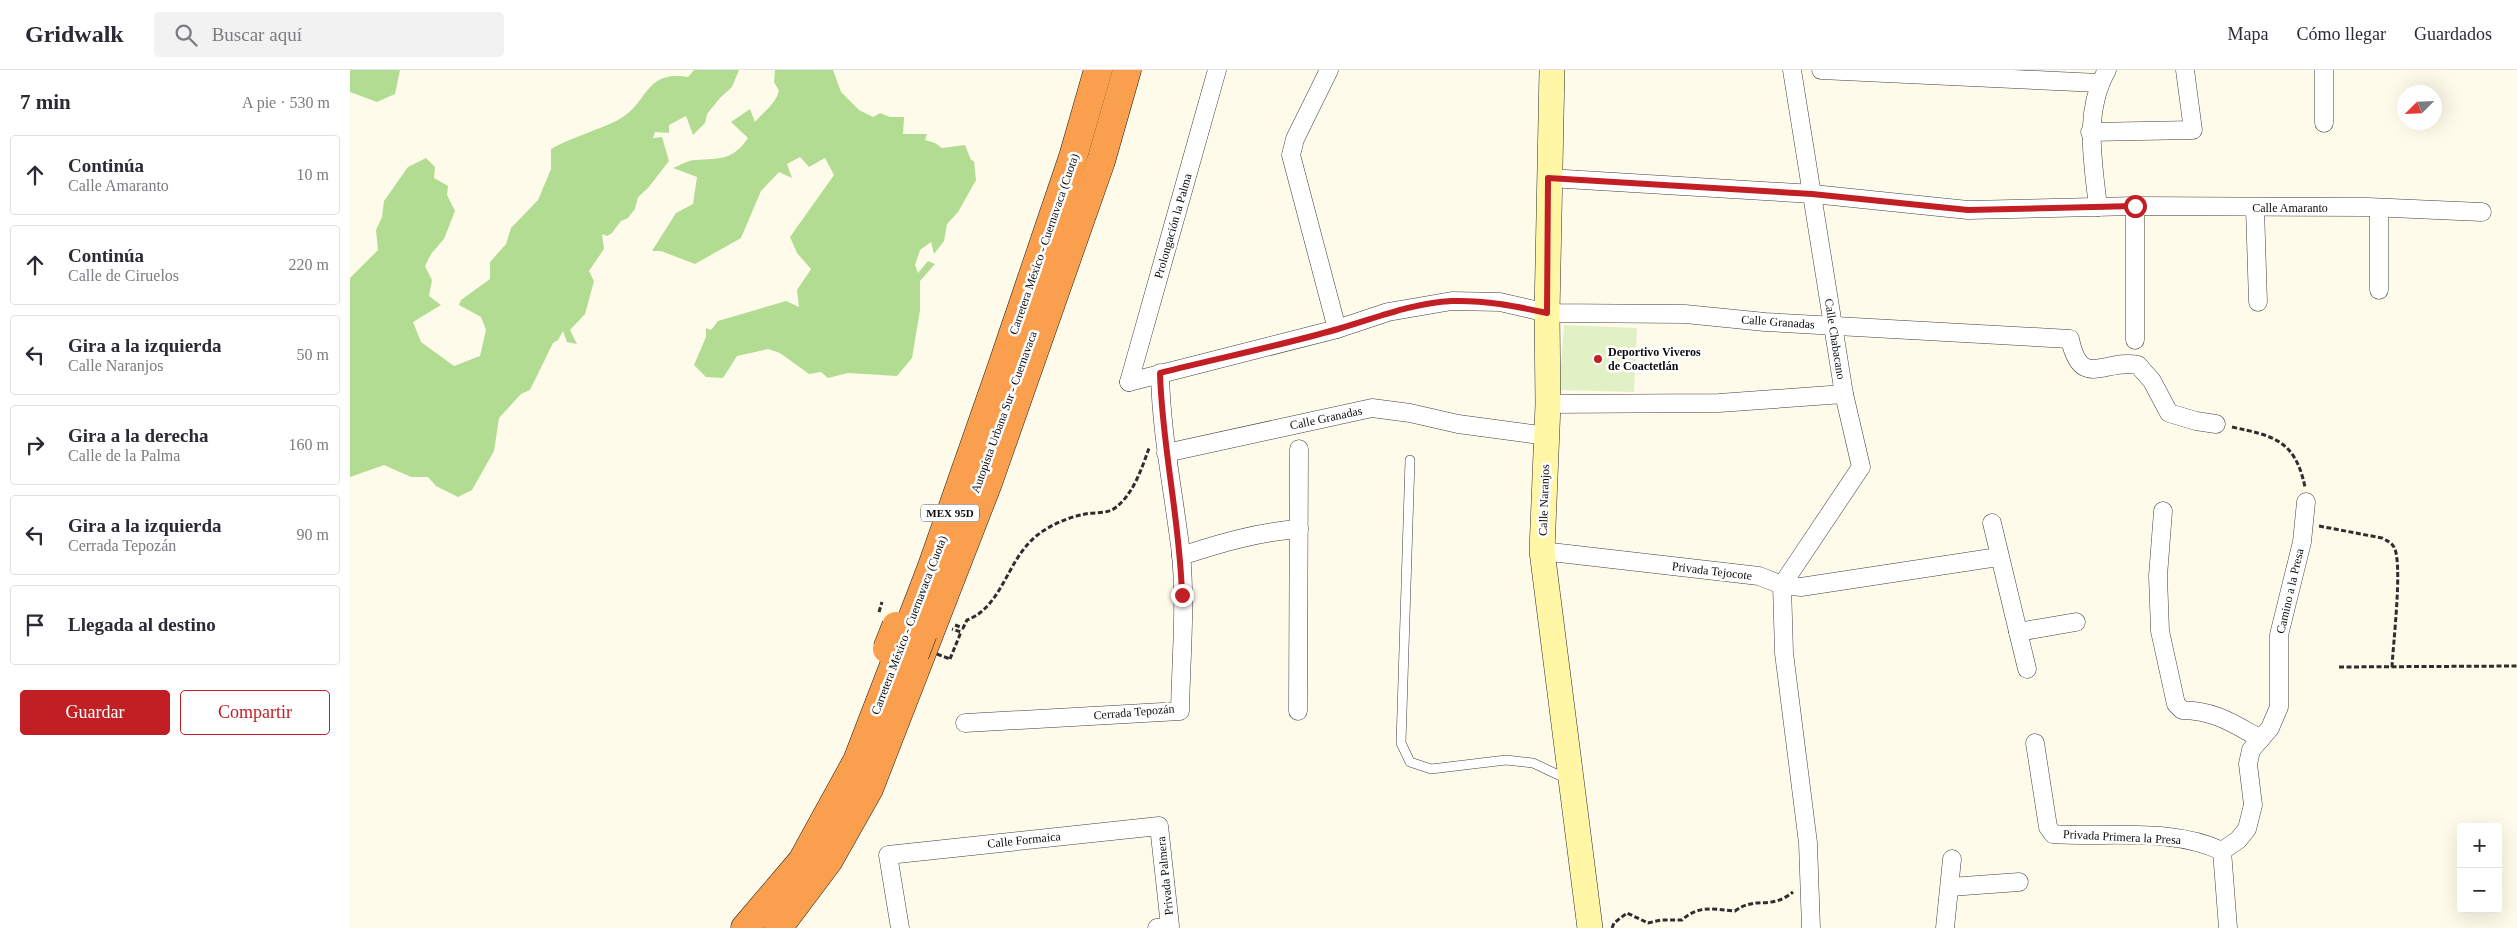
<!DOCTYPE html>
<html lang="es">
<head>
<meta charset="utf-8">
<style>
	body { margin:0; font-family:Georgia,serif; background:#f2f2f3; color:#2b2b33 }
	.controls { position:absolute; right:15px; bottom:15px; display:grid; overflow:hidden; border-radius:5px; box-shadow:0 5px 20px #0002 }
	.controls button { width:45px; height:45px; display:grid; place-items:center; padding:0; border:0; border-bottom:1px solid #e1e1e2; background:#fff; color:#2b2b33; font:25px sans-serif }
	.compass { position:absolute; left:2047px; top:15px; width:45px; height:45px; border-radius:50%; background:#fff; box-shadow:0 5px 20px #0002; rotate:246deg }
	.stop { position:absolute; width:15px; height:15px; margin:-11px; border:4px solid #c11f24; border-radius:50%; background:#fff }
	.stop.end { background:#c11f24; border-color:#fff; box-shadow:0 1px 5px #0008 }
	.list { margin:0; padding:0; list-style:none }
	h2 { display:flex; justify-content:space-between; align-items:center; height:65px; margin:0; padding:0 20px; font-size:21px }
	h2 small { font-size:16px; font-weight:400; color:#7c7c81 }
	.list li { display:grid; grid-template-columns:32px 1fr auto; gap:15px; align-items:center; box-sizing:border-box; height:80px; margin:0 10px 10px; padding:0 10px; border:1px solid #e1e1e2; border-radius:5px }
	.list b { display:block; font-size:19px; white-space:nowrap }
	.list p { margin:0; font-size:16px; white-space:nowrap; color:#7c7c81 }
	.list em { font-size:16px; font-style:normal; color:#7c7c81 }
	.actions { display:flex; gap:10px; padding:15px 20px }
	.actions a { flex:1; padding:11px 0; border:1px solid #c11f24; border-radius:5px; text-align:center; font-size:18px; color:#c11f24 }
	.actions .main { background:#c11f24; color:#fff }
	.icon { flex:none; width:28px; height:28px; fill:none; stroke:currentColor; stroke-width:2; stroke-linecap:round; stroke-linejoin:round }
	.map { position:relative; flex:none; width:2167px; height:858px; overflow:hidden }
	header { display:flex; align-items:center; gap:30px; box-sizing:border-box; height:70px; padding:0 25px; background:#fff; border-bottom:1px solid #e1e1e2 }
	header strong { font-size:24px }
	nav { display:flex; gap:28px; margin-inline-start:auto; font-size:18px }
	.search { width:350px; height:45px; background:#f2f2f3; display:flex; align-items:center; gap:12px; box-sizing:border-box; padding:0 18px; border-radius:5px; color:#7c7c81; font-size:19px }
	main { display:flex }
	aside { flex:1; background:#fff }
	.map>svg:first-child { display:block }
	.forest { fill:#b2dc92 }
	.pitch { fill:#e1f1c5 }
	.lines { fill:none; stroke-linecap:round; stroke-linejoin:round }
	.lane-casing { stroke:#3f3f3f; stroke-width:10 }
	.street-casing { stroke:#3f3f3f; stroke-width:19 }
	.secondary-casing { stroke:#2e2e2e; stroke-width:26 }
	.highway-casing { stroke:#1d1d1d; stroke-width:29 }
	.path { stroke:#2e2e2e; stroke-width:3; stroke-dasharray:5 2.5; stroke-linecap:butt }
	.lane { stroke:#fff; stroke-width:9 }
	.street { stroke:#fff; stroke-width:18 }
	.secondary { stroke:#fff7a6; stroke-width:25 }
	.highway { stroke:#fa9f4d; stroke-width:28 }
	.highway-bridge-casing { stroke:#1d1d1d; stroke-width:29; stroke-linecap:butt }
	.path-bridge { stroke:#2e2e2e; stroke-width:3; stroke-dasharray:5 2.5; stroke-linecap:butt }
	.highway-bridge { stroke:#fa9f4d; stroke-width:28 }
	.route { stroke:#c11f24; stroke-width:6 }
	.poi-dot { fill:#c11f24; stroke:#fff; stroke-width:2 }
	.labels { text-anchor:middle; stroke-width:5; stroke-linejoin:round; paint-order:stroke }
	.shield { fill:#fff; stroke:#555; stroke-width:1 }
	.shield-label { font-size:11px; font-weight:bold; fill:#0c0c0c }
	.street-label { font-size:12px; fill:#0c0c0c; stroke:#fff }
	.poi-label { font-size:12px; font-weight:bold; fill:#0c0c0c; stroke:#fff; text-anchor:start }
</style>
</head>
<body>
<header>
<strong>Gridwalk</strong>
<div class="search"><svg class="icon" aria-label="search" viewBox="0 0 24 24"><circle cx="10" cy="10" r="6"/><path d="M15 15l6 6"/></svg>Buscar aquí</div>
<nav><a>Mapa</a><a>Cómo llegar</a><a>Guardados</a></nav>
</header>
<main>
<aside>
<h2>7 min<small>A pie · 530 m</small></h2>
<ul class="list">
<li><svg class="icon" aria-label="ahead" viewBox="0 0 24 24"><path d="M12 20V5M6 11l6-6 6 6"/></svg><div><b>Continúa</b><p>Calle Amaranto</p></div><em>10 m</em></li>
<li><svg class="icon" aria-label="ahead" viewBox="0 0 24 24"><path d="M12 20V5M6 11l6-6 6 6"/></svg><div><b>Continúa</b><p>Calle de Ciruelos</p></div><em>220 m</em></li>
<li><svg class="icon" aria-label="left" viewBox="0 0 24 24"><path d="M17 20v-9H6M10 6l-5 5 5 5"/></svg><div><b>Gira a la izquierda</b><p>Calle Naranjos</p></div><em>50 m</em></li>
<li><svg class="icon" aria-label="right" viewBox="0 0 24 24"><path d="M7 20v-9h11M14 6l5 5-5 5"/></svg><div><b>Gira a la derecha</b><p>Calle de la Palma</p></div><em>160 m</em></li>
<li><svg class="icon" aria-label="left" viewBox="0 0 24 24"><path d="M17 20v-9H6M10 6l-5 5 5 5"/></svg><div><b>Gira a la izquierda</b><p>Cerrada Tepozán</p></div><em>90 m</em></li>
<li><svg class="icon" aria-label="arrive" viewBox="0 0 24 24"><path d="M6 21V4h12l-3 4 3 4H6"/></svg><div><b>Llegada al destino</b></div></li>
</ul>
<div class="actions"><a class="main">Guardar</a><a>Compartir</a></div>
</aside>
<div class="map">
<svg width="2167" height="858" viewBox="0 0 2167 858">
	<rect width="100%" height="100%" fill="#fffbeb"/>
	<g class="forest">
		<polygon points="0,0 50,0 45,24 27,32 0,22"/>
		<path d="M344 0H389L382 17 370 28 357 44 355 53 343 65 336 46 319 55V63L305 62 303 68 312 67 319 91 298 118 288 127 285 139 278 148 271 151 262 163 257 166 252 164 254 179 239 201 244 211 235 244 220 260 227 274 217 272 213 261 208 270 203 273 180 320 171 324 149 348 144 381 122 420 108 427 86 416 78 407H61L34 395 0 407V208L28 180 26 160 32 147 34 131 58 97 76 88 85 97 84 108 98 116 97 125 105 141 94 169 81 184 75 196 82 210 79 226 91 235 63 252 71 272 104 296 130 286 136 260 131 247 109 235 111 230 140 209V192L156 174 161 158 188 130 201 99V79C222 67 246 61 268 50 299 34 293 0 338 7Z"/>
		<path d="M425 0H483L491 22 509 40 523 47 530 43 540 47H554L553 64H577L575 70 585 73 592 78 615 75 621 90 624 91 626 110 608 142 597 154 594 171 584 184 581 172 570 180 565 195 568 203 578 191 585 194 570 211V240L562 288 547 306 498 303 478 308 471 302 459 304 430 283 418 279 387 286 373 308 356 307 344 295 356 267V258L361 260 368 251 436 231 449 237 447 220 461 199 447 183 440 167 484 105 475 88 459 97 450 87 437 94 442 108 429 102 411 121 391 168 345 194 311 181H302L326 143 343 134 347 107 323 98C329 96 338 90 345 90 371 88 382 91 398 68L381 52 400 39 405 52C414 41 425 35 429 21L424 12Z"/>
	</g>
	<polygon class="pitch" points="1214,255 1287,258 1284,322 1209,320"/>
	<g class="lines">
		<g class="lane-casing">
			<polyline id="lane" points="1060,390 1051,673 1060,692 1081,699 1156,690 1183,693 1219,710"/>
		</g>
		<g class="street-casing">
			<g id="street">
				<polyline points="979,0 945,69 941,85 987,259"/>
				<polyline points="1442,0 1494,324 1511,397 1432,515 1434,583 1458,773 1461,858"/>
				<polyline points="1471,0 1749,13"/>
				<polyline points="1974,0 1974,53"/>
				<polyline points="1740,62 1843,60 1835,0"/>
				<polyline points="1199,108 1463,124 1618,140 1785,136 2018,137 2132,142"/>
				<polyline points="1785,136 1785,270"/>
				<path d="M1748 137C1743 91 1733 42 1757 0"/>
				<polyline points="1905,138 1908,232"/>
				<polyline points="2029,139 2029,220"/>
				<path d="M779 312 987 259 1038 242 1102 231 1150 232 1197 243 1335 244 1415 252 1720 269C1731 321 1755 288 1788 295L1802 311 1819 343 1846 351 1866 354"/>
				<polyline points="779,312 867,0"/>
				<polyline points="1198,334 1369,333 1494,324"/>
				<polyline points="816,383 1022,338 1060,343 1108,354 1197,366"/>
				<path d="M1813 441 1808 506 1810 561 1826 634 1832 640C1866 641 1882 653 1911 669"/>
				<polyline points="1642,453 1677,599"/>
				<polyline points="1192,481 1409,506 1432,515 1451,517 1648,487"/>
				<path d="M831 486C871 473 908 462 949 459"/>
				<polyline points="1668,562 1726,552"/>
				<polyline points="948,641 949,379"/>
				<path d="M615 653 830 641C831 589 836 536 831 484 824 424 811 364 810 303"/>
				<path d="M1685 673 1698 757 1703 764C1758 768 1821 757 1872 781"/>
				<polyline points="1600,817 1669,812"/>
				<polyline points="550,858 538,785 809,756 820,856 807,858"/>
				<polyline points="1595,858 1602,789"/>
				<polyline points="1878,858 1872,781 1888,770 1897,759 1903,735 1898,694 1901,680 1920,658 1929,637 1929,565 1952,472 1956,432"/>
			</g>
		</g>
		<g class="secondary-casing">
			<polyline id="secondary" points="1202,0 1197,243 1198,334 1192,481 1240,858"/>
		</g>
		<g class="highway-casing">
			<g id="highway">
				<polyline points="395,858 452,791 507,691 581,499 651,299 723,87 748,0"/>
				<polyline points="428,858 479,790 519,719 638,413 751,91 777,0"/>
			</g>
		</g>
		<g class="path">
			<path d="M1882 357C1924 366 1945 370 1955 417"/>
			<path d="M1969 456 2032 468C2037 471 2041 472 2044 477 2053 493 2043 574 2042 597"/>
			<polyline points="529,542 532,532"/>
			<path d="M605 555 613 558 617 550C649 538 656 498 678 474 692 458 715 448 735 444 745 442 757 444 765 438 783 425 792 398 799 378"/>
			<polyline points="600,589 611,562 602,559"/>
			<polyline points="1989,597 2167,596"/>
			<path d="M1262 858 1264 853 1277 843 1298 853 1311 850H1332C1348 835 1364 839 1385 841 1407 825 1420 841 1443 822"/>
		</g>
		<use href="#lane" class="lane"/>
		<use href="#street" class="street"/>
		<use href="#secondary" class="secondary"/>
		<use href="#highway" class="highway"/>
		<g class="highway-bridge-casing">
			<g id="highway-bridge">
				<polyline points="537,579 546,556"/>
				<polyline points="565,584 573,563"/>
			</g>
		</g>
		<polyline class="path-bridge" points="587,584 600,589"/>
		<use href="#highway-bridge" class="highway-bridge"/>
	</g>
	<g class="lines">
		<path class="route" d="M832 525C830 450 812 377 810 303 869 288 929 276 988 259 1026 248 1062 233 1102 231 1135 230 1165 236 1197 243L1198 108 1462 124 1618 140 1785 136"/>
	</g>
	<circle class="poi-dot" cx="1248" cy="289" r="5"/>
	<g class="labels">
		<rect class="shield" x="571" y="434.5" width="58" height="17" rx="4"/>
		<g class="shield-label">
			<text x="600" y="447">MEX 95D</text>
		</g>
		<g class="street-label">
			<text x="1940" y="142">Calle Amaranto</text>
			<text transform="translate(823 156) rotate(-74)" y="4">Prolongación la Palma</text>
			<text transform="translate(694 174) rotate(-71)" y="4">Carretera México - Cuernavaca (Cuota)</text>
			<text transform="translate(1428 252) rotate(4)" y="4">Calle Granadas</text>
			<text transform="translate(1485 269) rotate(81)" y="4">Calle Chabacano</text>
			<text transform="translate(654 342) rotate(-70)" y="4">Autopista Urbana Sur - Cuernavaca</text>
			<text transform="translate(976 348) rotate(-12)" y="4">Calle Granadas</text>
			<text transform="translate(1194 430) rotate(-88)" y="4">Calle Naranjos</text>
			<text transform="translate(1362 501) rotate(7)" y="4">Privada Tejocote</text>
			<text transform="translate(1940 521) rotate(-77)" y="4">Camino a la Presa</text>
			<text transform="translate(559 555) rotate(-69)" y="4">Carretera México - Cuernavaca (Cuota)</text>
			<text transform="translate(784 642) rotate(-5)" y="4">Cerrada Tepozán</text>
			<text transform="translate(1772 767) rotate(3)" y="4">Privada Primera la Presa</text>
			<text transform="translate(674 770) rotate(-6)" y="4">Calle Formaica</text>
			<text transform="translate(815 806) rotate(-96)" y="4">Privada Palmera</text>
		</g>
		<g class="poi-label">
			<text x="1258" y="286">Deportivo Viveros<tspan x="1258" dy="14">de Coactetlán</tspan></text>
		</g>
	</g>
</svg>
<div class="controls">
<button>+</button>
<button>−</button>
</div>
<svg class="compass" viewBox="-18 -18 36 36"><path d="M0-13l5 13h-10z" fill="#e53935"/><path d="M0 13l5-13h-10z" fill="#7c7c81"/></svg>
<div class="stop" style="left:1785px;top:136px"></div>
<div class="stop end" style="left:832px;top:525px"></div>
</div>
</main>
</body>
</html>
